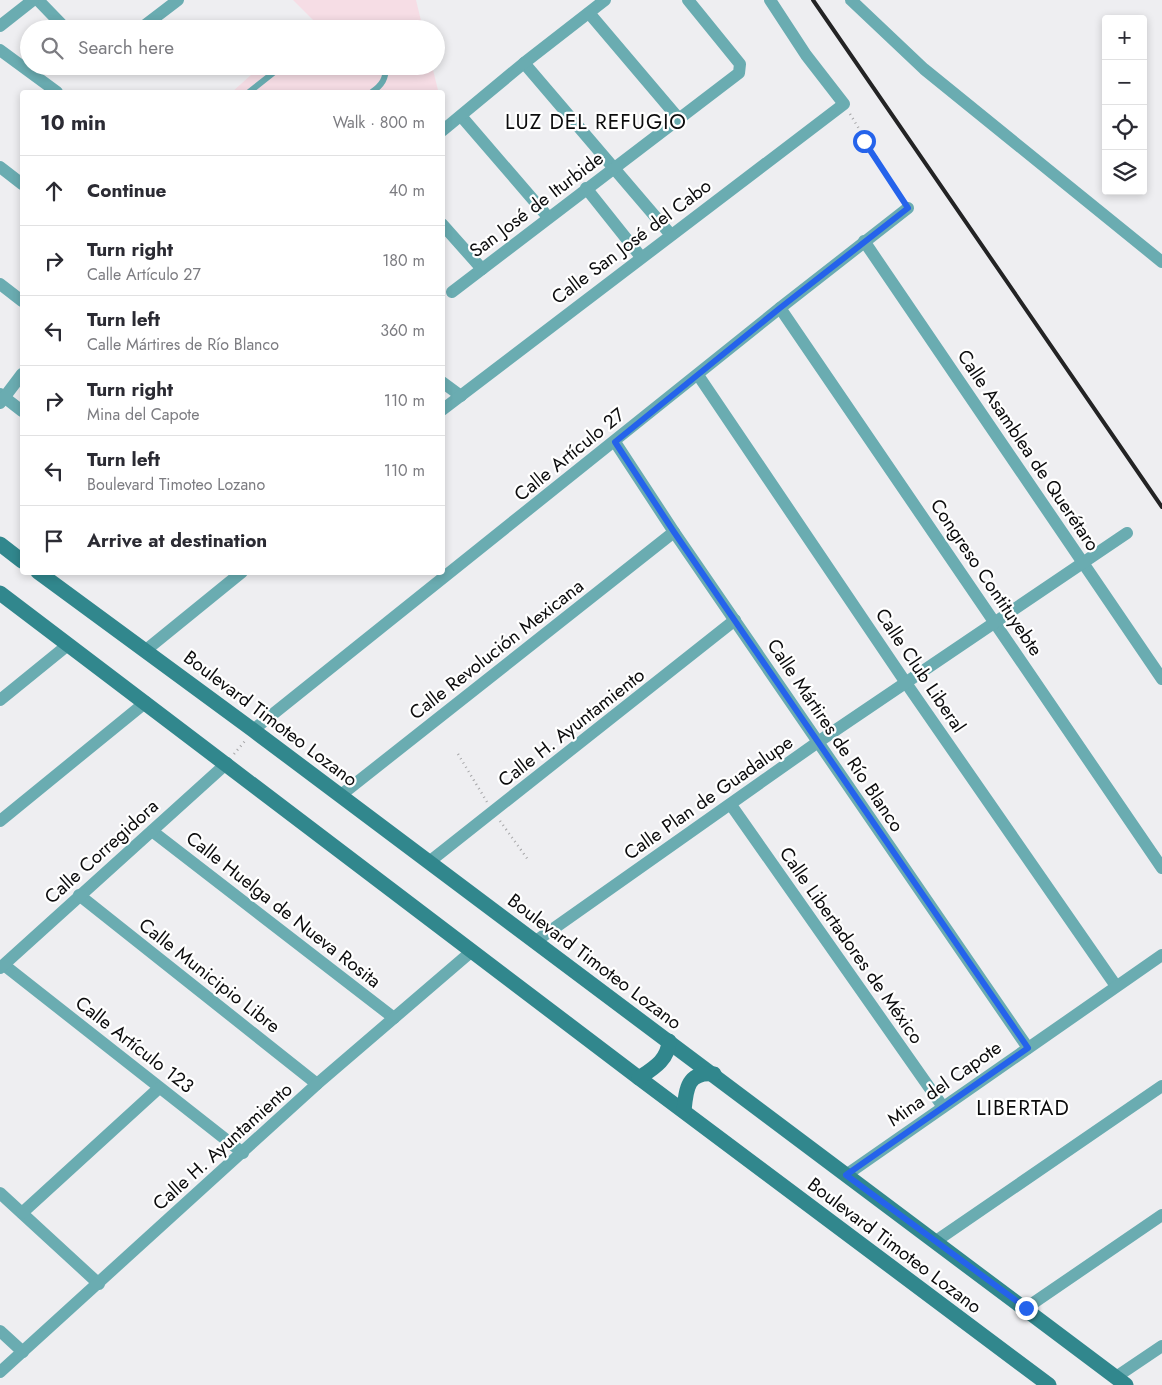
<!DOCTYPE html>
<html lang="en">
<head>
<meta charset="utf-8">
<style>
	body { margin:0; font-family:Jost,sans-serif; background:#f7f7f7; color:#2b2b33 }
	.controls { position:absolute; right:15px; top:15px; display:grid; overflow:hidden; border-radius:5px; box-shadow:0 2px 8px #0003 }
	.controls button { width:45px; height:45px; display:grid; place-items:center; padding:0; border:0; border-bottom:1px solid #e1e1e2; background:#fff; color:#2b2b33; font:25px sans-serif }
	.stop { position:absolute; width:15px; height:15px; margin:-11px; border:4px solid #2563eb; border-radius:50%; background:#fff }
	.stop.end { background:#2563eb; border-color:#fff; box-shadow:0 1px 5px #0008 }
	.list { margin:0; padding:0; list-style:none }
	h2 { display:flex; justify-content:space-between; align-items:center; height:65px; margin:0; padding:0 20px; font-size:21px }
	h2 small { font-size:16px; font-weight:400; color:#7c7c81 }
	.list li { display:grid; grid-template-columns:32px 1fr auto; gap:15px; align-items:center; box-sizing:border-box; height:70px; padding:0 20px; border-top:1px solid #e1e1e2 }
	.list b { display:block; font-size:19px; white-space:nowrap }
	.list p { margin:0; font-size:16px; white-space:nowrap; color:#7c7c81 }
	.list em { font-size:16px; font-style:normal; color:#7c7c81 }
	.icon { flex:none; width:28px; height:28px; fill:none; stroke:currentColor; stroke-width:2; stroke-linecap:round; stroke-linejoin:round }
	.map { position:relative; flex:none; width:1162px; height:1385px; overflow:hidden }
	.search { position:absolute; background:#fff; box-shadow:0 2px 8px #0003; left:20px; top:20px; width:425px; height:55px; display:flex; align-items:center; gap:12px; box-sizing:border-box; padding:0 18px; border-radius:28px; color:#7c7c81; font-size:19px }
	.panel { position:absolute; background:#fff; box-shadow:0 2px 8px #0003; left:20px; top:90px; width:425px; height:485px; border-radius:5px }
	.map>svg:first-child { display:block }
	.industrial { fill:#f6dde5 }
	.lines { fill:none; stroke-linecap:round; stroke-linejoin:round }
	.path { stroke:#a5a5a7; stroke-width:2.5; stroke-dasharray:1 4; stroke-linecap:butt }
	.service { stroke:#6aacb1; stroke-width:6 }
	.minor { stroke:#6aacb1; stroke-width:12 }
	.secondary { stroke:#31878d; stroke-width:15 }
	.rail { stroke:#232324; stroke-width:4 }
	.route { stroke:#2563eb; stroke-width:6 }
	.labels { text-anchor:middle; stroke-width:4.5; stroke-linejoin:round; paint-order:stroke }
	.street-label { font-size:19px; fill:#0c0c0d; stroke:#fff }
	.quarter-label { font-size:21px; letter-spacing:1px; fill:#0c0c0d; stroke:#fff }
</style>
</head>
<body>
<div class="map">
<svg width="1162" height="1385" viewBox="0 0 1162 1385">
	<rect width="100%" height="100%" fill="#eeeef1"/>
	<g class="industrial">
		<polygon points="293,0 416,0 423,29 303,29 313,20"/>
		<polygon points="261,66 432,66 438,90 435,92 232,92"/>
	</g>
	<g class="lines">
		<g class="path">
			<polyline points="850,114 902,199"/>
			<polyline points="234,754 245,741"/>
			<polyline points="458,754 487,802"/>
			<polyline points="500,821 529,861"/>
		</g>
		<g class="service">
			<polyline points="329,29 346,29"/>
			<polyline points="249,92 282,66"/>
			<path d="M372 92C382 85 386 79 386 66"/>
		</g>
		<g class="minor">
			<polyline points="38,0 66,29"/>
			<polyline points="851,0 924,69 1162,262"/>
			<polyline points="589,13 679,119"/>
			<polyline points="0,26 33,0"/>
			<polyline points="140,29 178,0"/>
			<polyline points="0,50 57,92"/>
			<polyline points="524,63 671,235"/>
			<polyline points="461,116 548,217"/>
			<polyline points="442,131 524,63 605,0"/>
			<polyline points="0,167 22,184"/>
			<polyline points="586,188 641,257"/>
			<polyline points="442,224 482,269"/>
			<polyline points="864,241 1162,679"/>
			<polyline points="0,284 22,301"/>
			<polyline points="452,292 739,73 740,64 688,0"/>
			<polyline points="780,308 1162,868"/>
			<polyline points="698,375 906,683 1116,986"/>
			<polyline points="442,382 461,396"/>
			<polyline points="0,394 22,411"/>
			<polyline points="0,403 22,374"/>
			<polyline points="442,410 844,104 806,55 770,0"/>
			<polyline points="615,442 674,532 1028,1048"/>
			<polyline points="146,650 242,572"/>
			<polyline points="0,700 69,644"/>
			<polyline points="253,730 780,308 908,208"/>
			<polyline points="341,795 674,532"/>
			<polyline points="731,805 943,1107"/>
			<polyline points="0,821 146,702"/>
			<polyline points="152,831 394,1018"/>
			<polyline points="429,862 735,620"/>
			<polyline points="79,895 317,1084"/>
			<polyline points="536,941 818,742 1127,533"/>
			<polyline points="4,965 243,1153"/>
			<polyline points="0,968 227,763"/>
			<polyline points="846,1175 1162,955"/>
			<polyline points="0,1193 99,1284"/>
			<polyline points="22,1213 159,1088"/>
			<polyline points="936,1241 1162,1086"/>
			<polyline points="1026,1308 1162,1215"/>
			<polyline points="0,1331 23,1352"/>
			<polyline points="0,1372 317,1084 472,951"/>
			<polyline points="1116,1377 1162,1346"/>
		</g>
		<g class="secondary">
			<polyline points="0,544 22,561"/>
			<polyline points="38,572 253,730 1126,1385"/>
			<polyline points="0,593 639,1078 1049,1385"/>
			<path d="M639 1078C654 1068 668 1060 669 1041"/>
			<path d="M684 1111C686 1090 687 1071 714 1074"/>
		</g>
		<polyline class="rail" points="813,0 1162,507"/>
	</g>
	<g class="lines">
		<polyline class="route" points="864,141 908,208 780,308 615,442 674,532 1028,1048 846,1175 1026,1308"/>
	</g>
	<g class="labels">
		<g class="street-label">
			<text transform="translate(536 204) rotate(-37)" y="7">San José de Iturbide</text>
			<text transform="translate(631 241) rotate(-37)" y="7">Calle San José del Cabo</text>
			<text transform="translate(1029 450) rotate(56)" y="7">Calle Asamblea de Querétaro</text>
			<text transform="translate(569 454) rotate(-39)" y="7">Calle Artículo 27</text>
			<text transform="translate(987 577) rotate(56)" y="7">Congreso Contituyebte</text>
			<text transform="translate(496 649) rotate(-38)" y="7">Calle Revolución Mexicana</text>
			<text transform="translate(921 670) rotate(56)" y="7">Calle Club Liberal</text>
			<text transform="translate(271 718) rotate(37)" y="7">Boulevard Timoteo Lozano</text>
			<text transform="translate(571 727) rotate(-38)" y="7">Calle H. Ayuntamiento</text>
			<text transform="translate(836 735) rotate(56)" y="7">Calle Mártires de Río Blanco</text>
			<text transform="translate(708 797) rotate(-35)" y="7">Calle Plan de Guadalupe</text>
			<text transform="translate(101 851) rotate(-42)" y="7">Calle Corregidora</text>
			<text transform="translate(284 909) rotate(38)" y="7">Calle Huelga de Nueva Rosita</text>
			<text transform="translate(852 945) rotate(55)" y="7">Calle Libertadores de México</text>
			<text transform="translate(595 961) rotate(37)" y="7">Boulevard Timoteo Lozano</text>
			<text transform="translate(210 975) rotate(38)" y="7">Calle Municipio Libre</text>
			<text transform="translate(135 1044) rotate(38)" y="7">Calle Artículo 123</text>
			<text transform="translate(944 1083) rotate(-35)" y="7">Mina del Capote</text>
			<text transform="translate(222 1146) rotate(-42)" y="7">Calle H. Ayuntamiento</text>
			<text transform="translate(895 1245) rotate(37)" y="7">Boulevard Timoteo Lozano</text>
		</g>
		<g class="quarter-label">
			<text x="596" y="129">LUZ DEL REFUGIO</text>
			<text x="1023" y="1115">LIBERTAD</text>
		</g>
	</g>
</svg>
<div class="controls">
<button>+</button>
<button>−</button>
<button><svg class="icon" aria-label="locate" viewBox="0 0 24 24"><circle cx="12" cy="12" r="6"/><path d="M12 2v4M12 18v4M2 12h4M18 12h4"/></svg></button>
<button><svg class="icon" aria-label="layers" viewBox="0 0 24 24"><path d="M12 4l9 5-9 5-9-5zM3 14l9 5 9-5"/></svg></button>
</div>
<div class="stop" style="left:864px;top:141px"></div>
<div class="stop end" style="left:1026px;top:1308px"></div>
<div class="search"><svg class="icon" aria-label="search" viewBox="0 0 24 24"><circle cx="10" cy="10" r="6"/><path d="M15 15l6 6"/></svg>Search here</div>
<section class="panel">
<h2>10 min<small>Walk · 800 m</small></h2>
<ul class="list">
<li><svg class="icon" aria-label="ahead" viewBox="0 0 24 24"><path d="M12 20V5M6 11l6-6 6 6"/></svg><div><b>Continue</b></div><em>40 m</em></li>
<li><svg class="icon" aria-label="right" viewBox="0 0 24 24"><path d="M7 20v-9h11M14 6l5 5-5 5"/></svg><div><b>Turn right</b><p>Calle Artículo 27</p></div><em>180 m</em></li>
<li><svg class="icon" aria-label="left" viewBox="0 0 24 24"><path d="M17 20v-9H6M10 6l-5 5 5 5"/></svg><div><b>Turn left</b><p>Calle Mártires de Río Blanco</p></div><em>360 m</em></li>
<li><svg class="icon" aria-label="right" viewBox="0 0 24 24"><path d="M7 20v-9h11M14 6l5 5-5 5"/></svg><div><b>Turn right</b><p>Mina del Capote</p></div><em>110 m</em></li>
<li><svg class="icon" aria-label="left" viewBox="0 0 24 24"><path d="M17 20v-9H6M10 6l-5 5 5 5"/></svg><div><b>Turn left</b><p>Boulevard Timoteo Lozano</p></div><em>110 m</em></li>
<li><svg class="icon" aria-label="arrive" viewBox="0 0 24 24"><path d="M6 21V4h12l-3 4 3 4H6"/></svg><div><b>Arrive at destination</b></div></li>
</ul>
</section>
</div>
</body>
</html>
